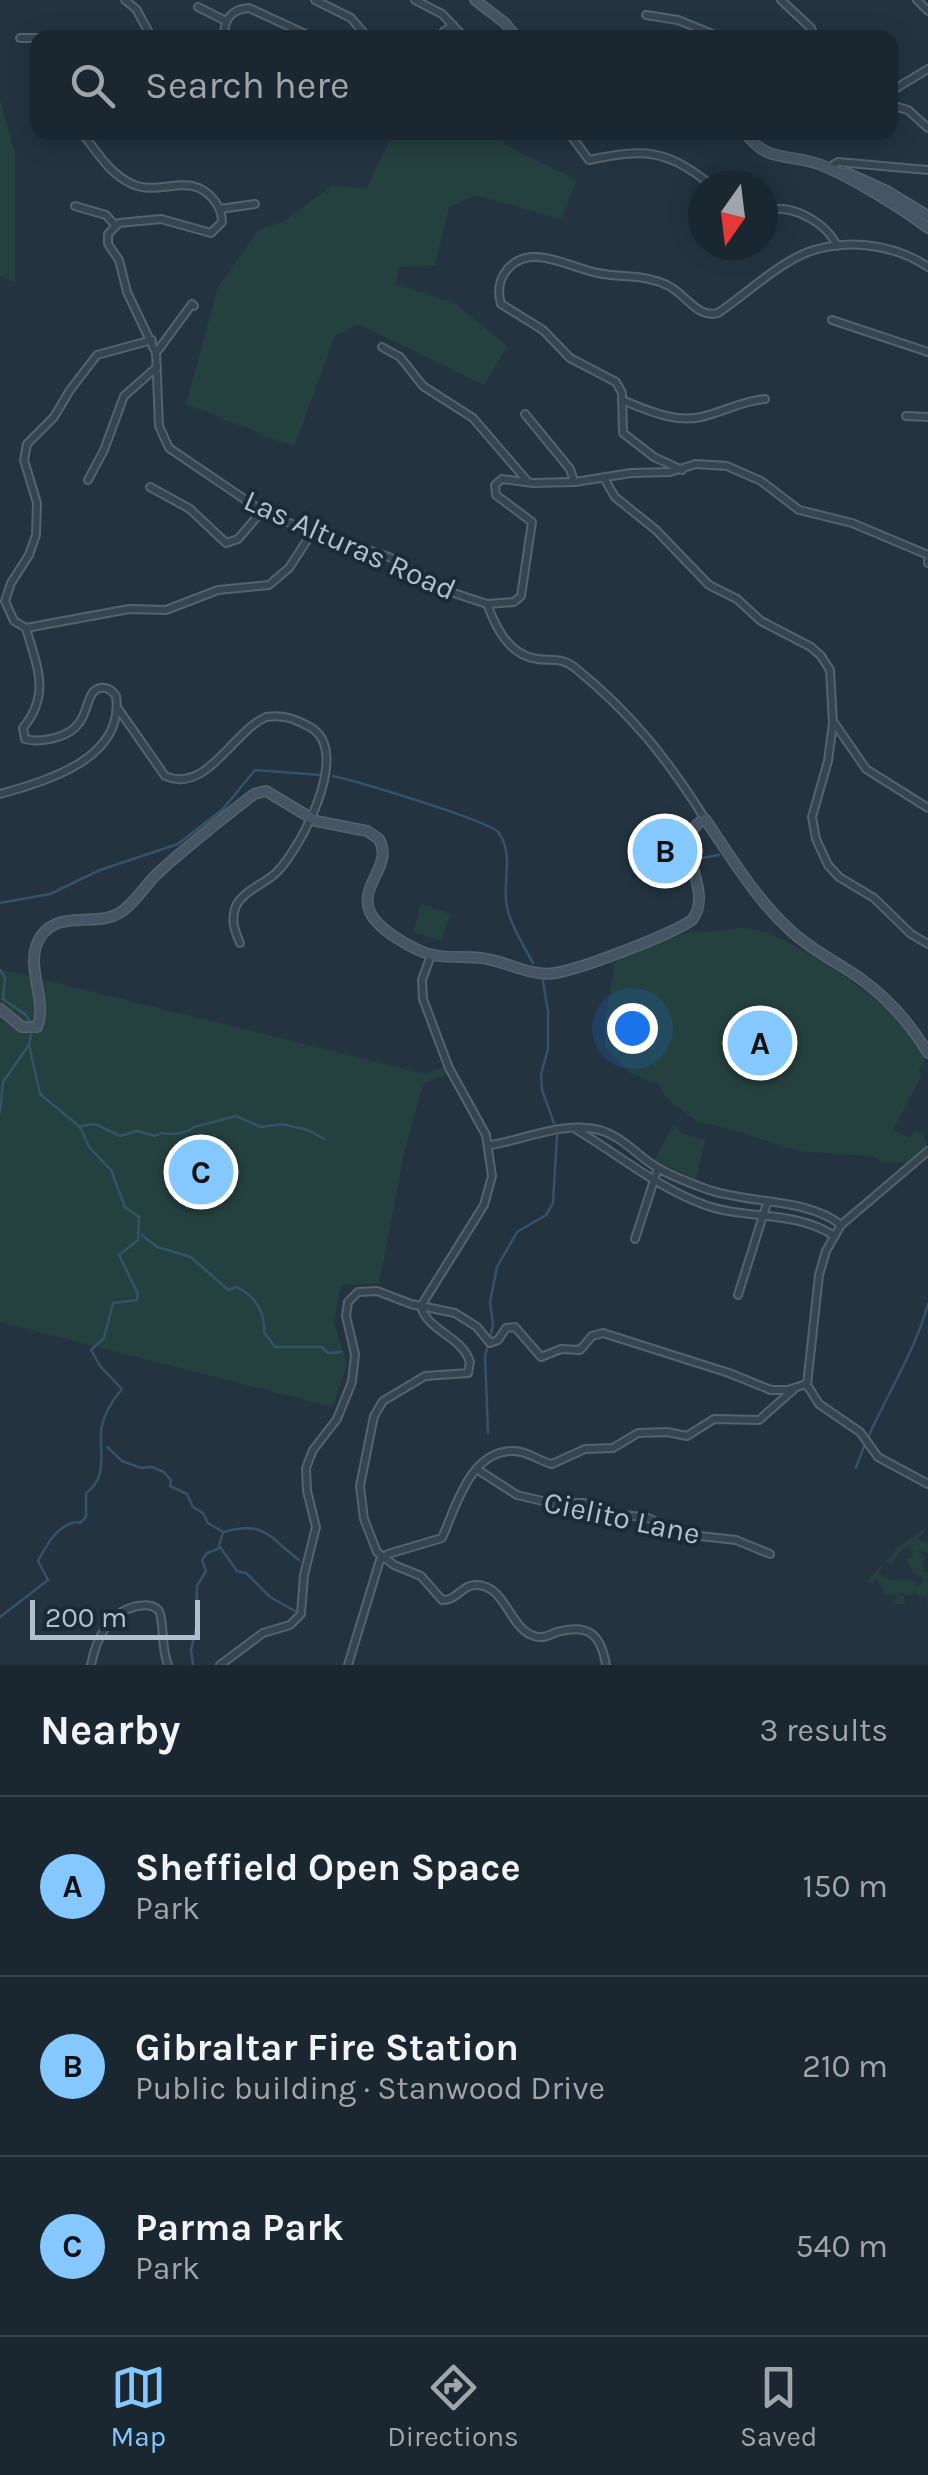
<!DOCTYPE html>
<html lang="en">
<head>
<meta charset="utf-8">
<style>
	body { margin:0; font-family:Karla,sans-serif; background:#27333c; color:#f1f3f6 }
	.compass { position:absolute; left:688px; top:170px; width:90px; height:90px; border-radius:50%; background:#1a2730; box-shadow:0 5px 25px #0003; rotate:194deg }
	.scale { position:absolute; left:30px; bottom:25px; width:170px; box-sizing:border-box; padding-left:10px; border:5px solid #b3c0ca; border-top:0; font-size:28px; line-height:35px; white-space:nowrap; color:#b3c0ca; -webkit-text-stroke:8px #1c2a35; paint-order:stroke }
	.you { position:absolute; left:632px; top:1028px; width:35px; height:35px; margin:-25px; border:8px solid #fff; border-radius:50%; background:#1a73e8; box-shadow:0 0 0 15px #1a73e833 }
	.badge { display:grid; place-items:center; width:65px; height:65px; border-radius:50%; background:#84c8ff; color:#111; font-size:32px; font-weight:700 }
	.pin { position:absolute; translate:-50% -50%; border:5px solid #fff; box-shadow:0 2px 10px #0006 }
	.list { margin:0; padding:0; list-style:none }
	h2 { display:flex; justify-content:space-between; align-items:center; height:130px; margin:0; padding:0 40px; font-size:42px }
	h2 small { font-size:32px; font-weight:400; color:#9fa5ab }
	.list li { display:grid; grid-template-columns:65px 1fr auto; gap:30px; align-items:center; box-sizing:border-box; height:180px; padding:0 40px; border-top:2px solid #38444c }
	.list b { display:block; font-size:38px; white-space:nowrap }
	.list p { margin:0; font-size:32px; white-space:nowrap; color:#9fa5ab }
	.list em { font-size:32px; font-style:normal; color:#9fa5ab }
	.icon { flex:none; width:55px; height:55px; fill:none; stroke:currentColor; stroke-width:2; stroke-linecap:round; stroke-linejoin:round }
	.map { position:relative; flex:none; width:928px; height:1665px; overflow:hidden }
	.search { position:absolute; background:#1a2730; box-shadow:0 5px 25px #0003; left:30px; right:30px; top:30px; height:110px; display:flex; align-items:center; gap:25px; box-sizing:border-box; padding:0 35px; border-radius:20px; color:#9fa5ab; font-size:38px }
	.sheet { height:670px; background:#1a2730 }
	nav { display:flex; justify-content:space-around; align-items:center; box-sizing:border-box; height:140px; border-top:2px solid #38444c; background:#1a2730; font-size:28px; color:#9fa5ab }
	nav a { display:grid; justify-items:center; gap:5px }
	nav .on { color:#84c8ff }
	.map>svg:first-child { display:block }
	.green { fill:#25413f }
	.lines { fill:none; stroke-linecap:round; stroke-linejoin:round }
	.stream { stroke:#355368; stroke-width:2.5 }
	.street-casing { stroke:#55636d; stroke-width:10 }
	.secondary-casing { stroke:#55636d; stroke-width:12 }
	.street { stroke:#374550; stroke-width:6 }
	.secondary { stroke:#455563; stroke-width:9 }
	.labels { text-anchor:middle; stroke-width:8; stroke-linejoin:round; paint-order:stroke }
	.street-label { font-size:30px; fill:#b3c0ca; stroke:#1c2a35 }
</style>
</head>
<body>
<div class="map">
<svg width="928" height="1665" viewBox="0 0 928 1665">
	<rect width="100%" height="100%" fill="#233440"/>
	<g class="green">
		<polygon points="0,100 15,153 15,282 0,276"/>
		<polygon points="393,133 496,133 507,146 577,180 561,219 476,195 449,207 435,265 399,267 396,284 456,304 507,346 484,385 358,324 335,336 294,447 186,404 218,287 259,230 284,221 333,185 367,188"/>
		<polygon points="423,904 450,914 441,941 414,932 420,906"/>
		<path d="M742 928C782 927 877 997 905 1026 914 1035 919 1049 925 1060L919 1070 921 1076 893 1130 910 1138 915 1130 924 1135 927 1146 911 1163 883 1162 872 1156 798 1151 720 1126 698 1122 668 1100 658 1084 632 1074 605 1047V1021L616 958 686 933Z"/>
		<polygon points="0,969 425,1074 442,1067 446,1074 423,1084 405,1149 379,1284 341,1285 334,1322 347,1364 333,1407 0,1322"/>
		<polygon points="673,1125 683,1134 705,1140 696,1179 655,1160"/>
		<path d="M928 1526 918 1540 928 1543V1553L917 1550 926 1558 921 1565 925 1567 924 1572 928 1573V1604L926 1596 920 1598 916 1593 907 1596 901 1592 898 1595 904 1596 905 1604H894L897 1596 893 1593 886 1596 876 1578 873 1583 866 1582 883 1564 879 1574C899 1586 894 1576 915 1581L916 1586 923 1582V1578L914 1574 906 1559 913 1557 910 1549 914 1544 900 1551 892 1563 886 1562 897 1548Z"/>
	</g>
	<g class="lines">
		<g class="stream">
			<path d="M333 776C356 781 491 821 499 833 513 855 504 876 506 900 508 922 523 944 533 963"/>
			<polyline points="695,859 719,855"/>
			<polyline points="0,903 50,894 100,870 178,844 223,809 255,770 321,775"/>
			<polyline points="0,970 5,978 3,999 26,1015 30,1022"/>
			<polyline points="543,981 548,1012 548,1049 541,1074 542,1090 554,1123"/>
			<polyline points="0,1112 3,1082 28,1046"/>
			<path d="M81 1126 95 1124 120 1136 137 1131 155 1136 161 1133C170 1135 188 1134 194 1127L236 1116 261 1127 282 1124 308 1130 324 1139"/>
			<path d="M142 1235 157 1247 191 1257 228 1290 237 1287C256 1297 265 1311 264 1332L275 1347H322L328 1353 341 1352"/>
			<polyline points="490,1337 493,1325 490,1302 497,1267 517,1232 546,1215 553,1203 557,1136"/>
			<polyline points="488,1433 485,1356 488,1346"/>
			<polyline points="107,1447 122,1461 141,1468 152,1467 164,1472 171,1480 170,1486 187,1494 193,1507 203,1513 208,1523 223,1532 218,1549 207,1553 202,1560 206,1571 197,1586 196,1628 191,1650 193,1665"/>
			<path d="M856 1468C875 1411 912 1362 928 1304"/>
			<path d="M223 1532C266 1520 269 1538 299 1560"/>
			<polyline points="220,1547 237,1571 246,1573 270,1597 295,1611"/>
			<path d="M0 1617 48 1580 38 1561C45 1548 55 1528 72 1523 86 1519 74 1529 86 1517V1493C107 1479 100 1455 101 1433 102 1416 112 1401 122 1389L100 1366 91 1350 104 1338 113 1303 137 1300 138 1294 119 1255 138 1240 139 1217 125 1207 111 1170 89 1147 80 1127 40 1094 29 1045 31 1035"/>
		</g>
		<g class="street-casing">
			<g id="street">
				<polyline points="125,0 136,9 152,38"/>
				<polyline points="315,0 351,18 368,38"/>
				<polyline points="415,0 442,14 465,38"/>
				<polyline points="781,0 811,28 815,38"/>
				<polyline points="917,0 928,11"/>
				<polyline points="198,7 226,21"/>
				<polyline points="646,15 678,20 722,38"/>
				<polyline points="20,38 38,38"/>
				<path d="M225 38C222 20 232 9 249 8L314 38"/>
				<polyline points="442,38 443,32 453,25"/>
				<polyline points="890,92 928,69"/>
				<polyline points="890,105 908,110 928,128"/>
				<path d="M81 132C97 151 108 173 132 184 161 197 190 170 214 200 220 207 222 213 222 222L211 233 161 219 119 223 108 234V244L119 260 127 292 156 353 159 426 169 448 262 511 301 528 389 557 451 592 487 604 514 602 521 596 532 522 496 495 495 485 502 479 533 483 575 482 631 473 670 472 696 464 727 466 761 481 799 510 852 523 928 555"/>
				<path d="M564 132 572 137 589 160C644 149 665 148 711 185"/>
				<polyline points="833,165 838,162 928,170"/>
				<polyline points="75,206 106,215 115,225"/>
				<polyline points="220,209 255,204"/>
				<path d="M763 212C789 201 826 222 837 246"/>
				<polyline points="832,320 928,352"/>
				<polyline points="382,347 400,357 423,386 473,418 528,482"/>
				<polyline points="156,353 192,304 194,306"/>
				<path d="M622 400C647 410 674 423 701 417 723 412 742 401 765 399"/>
				<polyline points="525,414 570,469 574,481"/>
				<polyline points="906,416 928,417"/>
				<path d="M682 470 654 457 623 433 622 393 616 382 570 358 543 330 501 304C498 294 498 284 504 274 526 239 569 268 598 273 621 278 644 274 667 285 685 293 697 319 718 313 745 295 772 269 801 255 840 237 893 243 928 267"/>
				<polyline points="604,478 615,497 656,530 709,585 737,599 761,621 811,647 821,656 830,670 833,723 828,761 812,817 816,839 828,865 839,877 874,898 911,934 928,944"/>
				<polyline points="88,480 104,450 124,396 157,367"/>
				<polyline points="150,487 190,509 226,543 238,539 262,511"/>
				<polyline points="928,561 928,563"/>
				<path d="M487 604C496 628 509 655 537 659 551 661 561 657 574 667 630 712 667 758 705 819"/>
				<polyline points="26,628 14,621 5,601 11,583 29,555 36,535 37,503 24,460 27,444 54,417 70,390 97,355 152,340"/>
				<polyline points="26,628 129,609 166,610 218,590 269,585 289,568 313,531"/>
				<path d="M117 707 165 776C207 794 232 732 266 717 283 714 295 719 310 727 353 751 301 847 277 872 265 884 244 890 236 906 230 920 235 931 240 943"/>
				<polyline points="835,724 866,769 928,808"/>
				<path d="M0 794C46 781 125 759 116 696 110 687 101 685 93 692 87 701 86 714 79 723 69 738 40 743 25 739L23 728C51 694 37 667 26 628"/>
				<path d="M577 1130C619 1155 658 1188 705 1205 747 1220 794 1210 833 1235"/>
				<path d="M490 1145C524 1140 560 1122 595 1129 618 1133 635 1153 653 1165 670 1176 690 1183 709 1190 751 1204 808 1198 841 1225"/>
				<polyline points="928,1151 841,1225 826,1251 819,1275 807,1385 819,1404 860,1432 878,1457 928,1484"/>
				<polyline points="635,1239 658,1168"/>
				<polyline points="738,1295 767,1203"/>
				<path d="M421 1306C427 1331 462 1336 470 1362L468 1373 425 1376 383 1401 374 1416 360 1486 364 1519 377 1552 394 1565 421 1576 442 1600C457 1601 462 1584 477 1585 506 1586 509 1628 534 1636 544 1639 549 1635 557 1632 589 1623 601 1635 606 1665"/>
				<polyline points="421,1306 484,1205 492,1176 486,1135 449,1068 423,999 422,980 431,955"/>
				<polyline points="478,1470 517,1495 551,1503 584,1503 607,1514 646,1517 682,1534 736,1540 770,1554"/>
				<path d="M91 1665C96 1639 109 1612 137 1606 145 1605 153 1604 159 1611 164 1619 161 1649 168 1665"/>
				<polyline points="220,1665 263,1633 290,1625 301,1614 304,1575 316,1527 307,1491 306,1468 313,1450 337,1419 352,1382 355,1354 346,1316 348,1302 358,1292 377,1291 411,1304 455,1313 477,1327 490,1343 498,1340 506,1328 515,1327 541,1357 561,1349 580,1350 592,1336 603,1333 729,1373 771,1390 788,1390 806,1384"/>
				<path d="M348 1665 380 1560 388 1554 442 1538C456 1507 470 1450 514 1451 528 1451 538 1461 552 1464L585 1449 613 1448 638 1433 667 1432 687 1436 714 1419 759 1420 793 1390"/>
			</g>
		</g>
		<g class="secondary-casing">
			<g id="secondary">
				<polyline points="475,0 505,23 517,38"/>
				<path d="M745 132C766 164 791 153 821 165 851 177 902 208 928 228"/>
				<polyline points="847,173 887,191 928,216"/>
				<path d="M0 1009 22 1027H37C49 1001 22 963 41 936 60 909 98 928 121 912 136 902 145 885 158 873 188 845 222 819 254 794L266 791 316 821 367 831 379 839C394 866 358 885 370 912 378 930 415 951 433 955 451 959 470 955 487 959 510 963 532 977 555 973 581 969 670 935 692 920 717 888 664 841 705 819 731 857 756 899 790 930 811 950 837 962 861 979 890 1000 910 1023 928 1053"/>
			</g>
		</g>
		<use href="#street" class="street"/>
		<use href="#secondary" class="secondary"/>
	</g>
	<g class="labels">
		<g class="street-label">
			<text transform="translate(350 545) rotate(24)" y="10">Las Alturas Road</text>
			<text transform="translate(622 1518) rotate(12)" y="10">Cielito Lane</text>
		</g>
	</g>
</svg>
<svg class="compass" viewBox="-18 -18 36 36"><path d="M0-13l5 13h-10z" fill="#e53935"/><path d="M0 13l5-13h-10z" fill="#9fa5ab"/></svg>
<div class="scale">200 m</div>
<div class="you"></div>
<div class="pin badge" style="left:760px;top:1043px">A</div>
<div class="pin badge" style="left:665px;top:851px">B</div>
<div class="pin badge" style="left:201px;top:1172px">C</div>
<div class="search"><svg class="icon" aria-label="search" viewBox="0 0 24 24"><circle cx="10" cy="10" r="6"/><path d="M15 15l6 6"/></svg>Search here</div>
</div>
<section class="sheet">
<h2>Nearby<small>3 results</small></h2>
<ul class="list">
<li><span class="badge">A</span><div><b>Sheffield Open Space</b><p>Park</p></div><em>150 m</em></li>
<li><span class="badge">B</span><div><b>Gibraltar Fire Station</b><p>Public building · Stanwood Drive</p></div><em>210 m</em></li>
<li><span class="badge">C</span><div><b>Parma Park</b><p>Park</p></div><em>540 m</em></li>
</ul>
</section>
<nav>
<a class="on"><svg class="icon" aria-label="map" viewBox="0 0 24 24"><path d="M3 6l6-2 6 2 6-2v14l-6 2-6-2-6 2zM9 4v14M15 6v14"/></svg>Map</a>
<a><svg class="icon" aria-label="directions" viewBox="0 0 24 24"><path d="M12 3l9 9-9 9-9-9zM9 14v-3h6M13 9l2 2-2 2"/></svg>Directions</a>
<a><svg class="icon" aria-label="saved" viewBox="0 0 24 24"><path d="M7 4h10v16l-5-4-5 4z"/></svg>Saved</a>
</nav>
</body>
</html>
